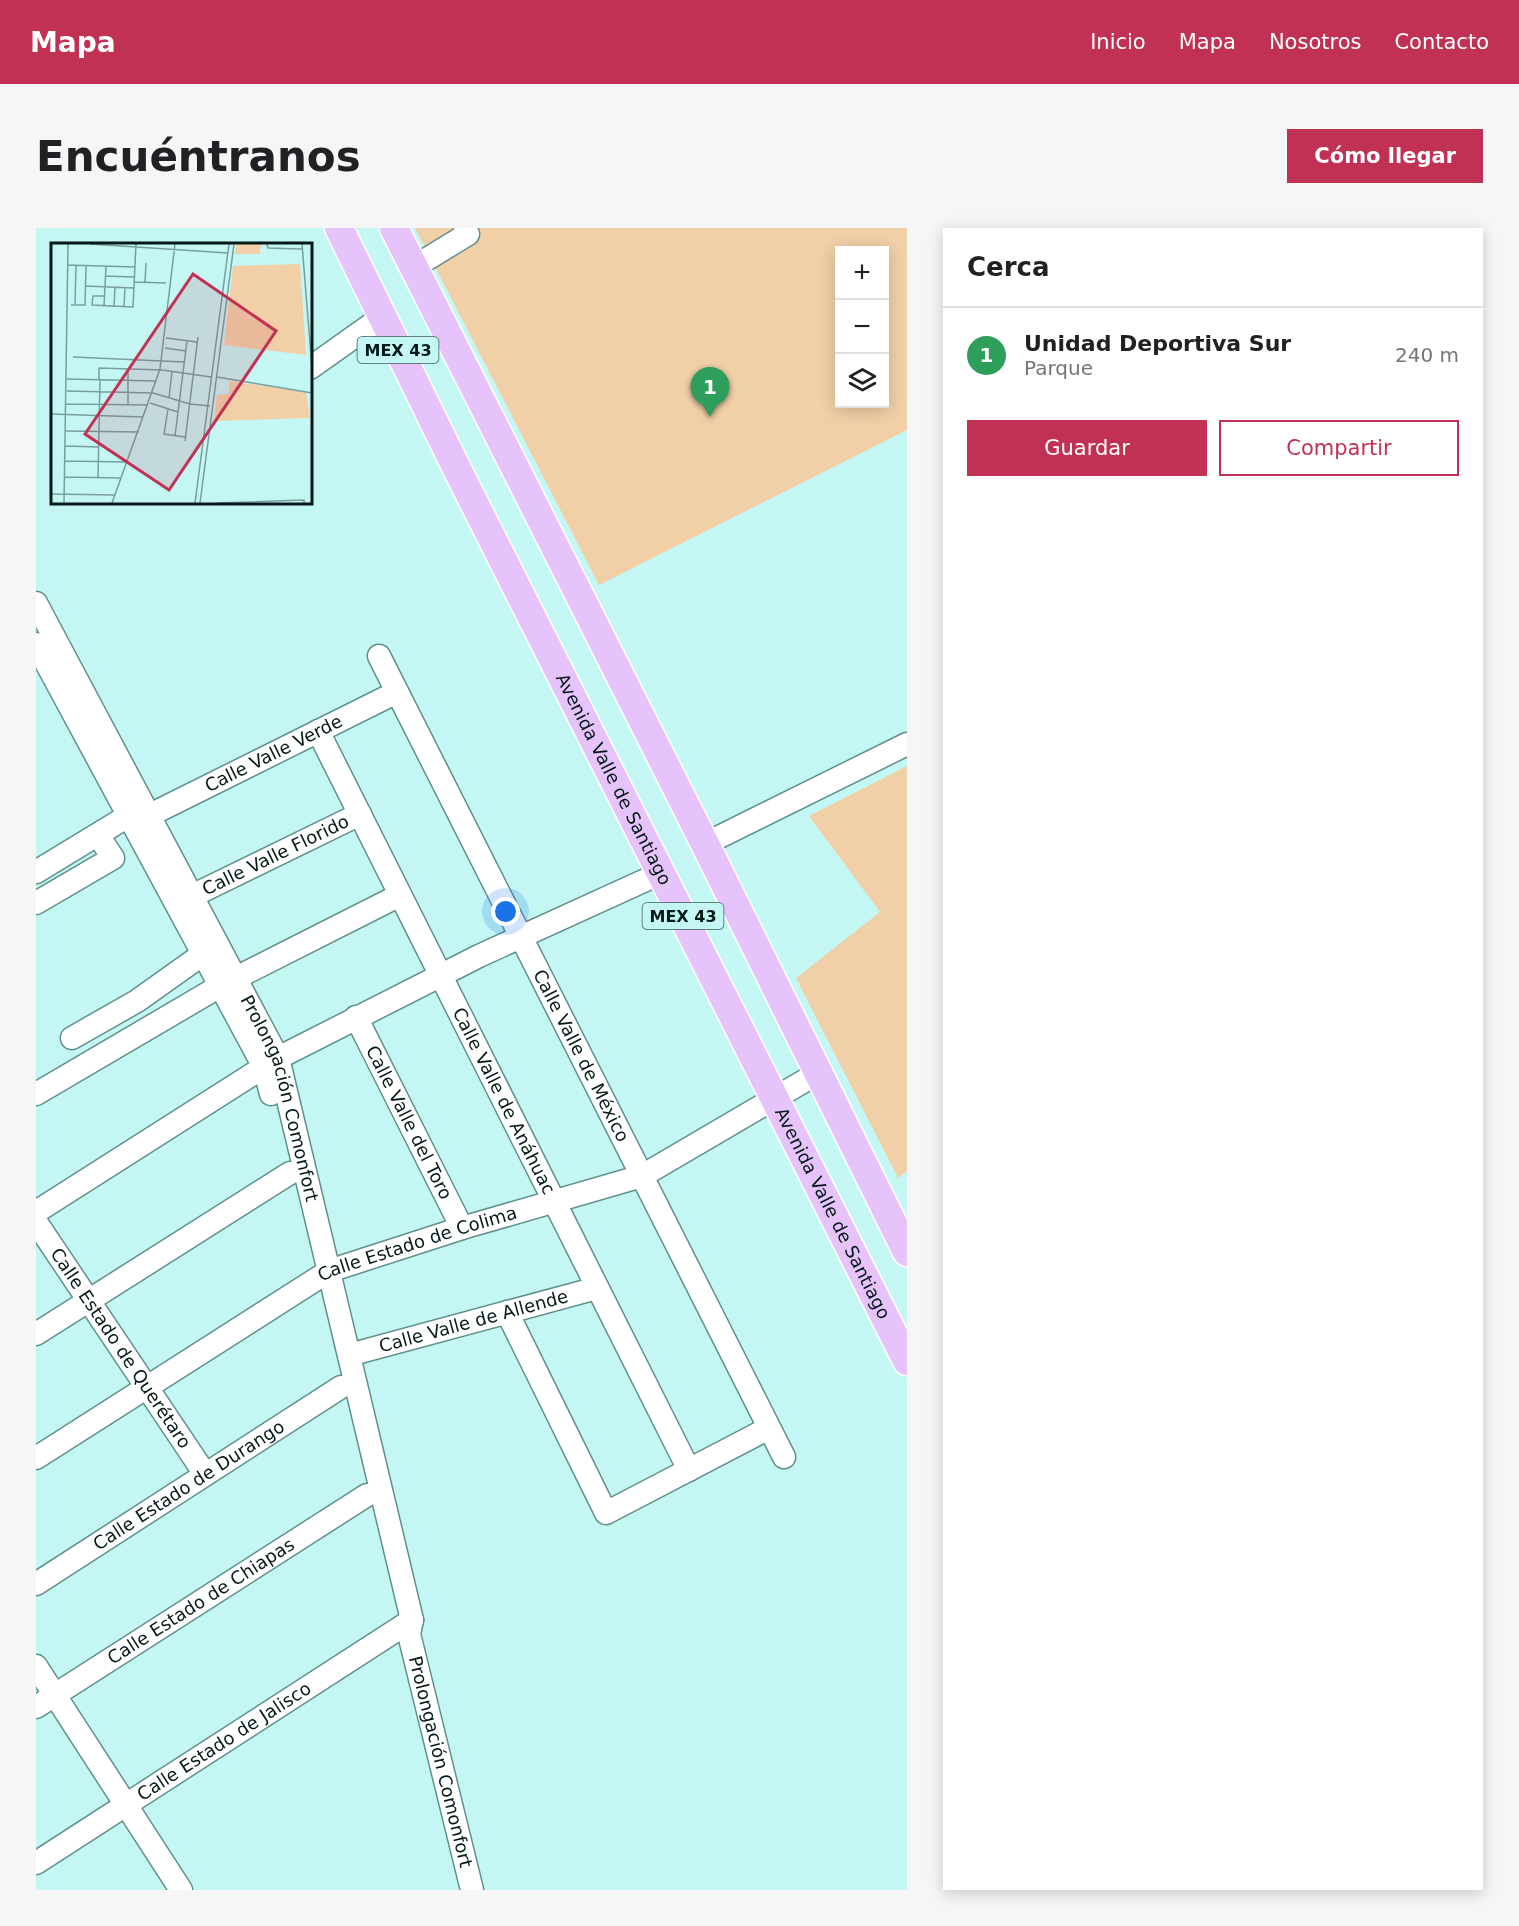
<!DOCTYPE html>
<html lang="es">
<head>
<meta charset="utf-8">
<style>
	body { margin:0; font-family:"DejaVu Sans",sans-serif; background:#f6f6f6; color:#202124 }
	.controls { position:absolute; right:18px; top:18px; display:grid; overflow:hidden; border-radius:0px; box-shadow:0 3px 15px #0003 }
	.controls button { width:54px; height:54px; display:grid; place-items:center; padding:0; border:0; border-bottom:2px solid #e0e0e0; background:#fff; color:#202124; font:30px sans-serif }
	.you { position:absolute; left:470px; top:684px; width:21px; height:21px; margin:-15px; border:4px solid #fff; border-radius:50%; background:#1a73e8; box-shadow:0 0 0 9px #1a73e833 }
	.badge { display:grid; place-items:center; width:39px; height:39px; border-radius:50%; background:#c13153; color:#fff; font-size:20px; font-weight:700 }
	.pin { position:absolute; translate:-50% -50px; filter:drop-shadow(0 2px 3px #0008) }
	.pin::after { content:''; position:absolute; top:32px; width:21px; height:18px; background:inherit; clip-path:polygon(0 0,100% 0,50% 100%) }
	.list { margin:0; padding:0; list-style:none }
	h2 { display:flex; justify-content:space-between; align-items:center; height:78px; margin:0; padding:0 24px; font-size:26px }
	h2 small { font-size:20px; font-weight:400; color:#757577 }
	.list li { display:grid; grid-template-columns:39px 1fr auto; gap:18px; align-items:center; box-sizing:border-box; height:96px; padding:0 24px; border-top:2px solid #e0e0e0 }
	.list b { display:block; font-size:22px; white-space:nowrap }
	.list p { margin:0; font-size:20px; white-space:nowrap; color:#757577 }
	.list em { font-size:20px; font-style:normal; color:#757577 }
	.actions { display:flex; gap:12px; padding:18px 24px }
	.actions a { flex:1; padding:14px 0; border:2px solid #c13153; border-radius:0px; text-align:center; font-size:21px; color:#c13153 }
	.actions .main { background:#c13153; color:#fff }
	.icon { flex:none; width:33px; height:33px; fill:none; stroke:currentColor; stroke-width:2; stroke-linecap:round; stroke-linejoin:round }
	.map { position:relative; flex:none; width:871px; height:1662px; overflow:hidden; border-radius:0px }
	header { display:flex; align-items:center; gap:36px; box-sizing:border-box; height:84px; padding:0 30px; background:#c13153; color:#fff }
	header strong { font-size:28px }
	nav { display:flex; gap:33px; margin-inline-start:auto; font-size:21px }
	.intro { display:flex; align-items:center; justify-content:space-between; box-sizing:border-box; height:144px; padding:0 36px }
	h1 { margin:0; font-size:42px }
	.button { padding:15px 27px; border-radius:0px; background:#c13153; color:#fff; font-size:21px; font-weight:700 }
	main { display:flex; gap:36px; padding:0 36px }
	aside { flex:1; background:#fff; border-radius:0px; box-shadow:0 3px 15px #0003 }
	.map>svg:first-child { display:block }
	.green { fill:#f1d0a8; fill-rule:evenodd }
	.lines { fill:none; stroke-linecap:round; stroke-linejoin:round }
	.minor-casing { stroke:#60908d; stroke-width:25 }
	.major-casing { stroke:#fff; stroke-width:31 }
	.minor { stroke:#fff; stroke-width:22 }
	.major { stroke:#e6c3fb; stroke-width:28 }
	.labels { text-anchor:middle; stroke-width:5; stroke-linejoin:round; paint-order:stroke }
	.shield { fill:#c4f7f4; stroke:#3f5c5b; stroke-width:1.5 }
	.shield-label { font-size:16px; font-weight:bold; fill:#061919 }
	.street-label { font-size:18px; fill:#061919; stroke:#c4f7f4 }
	.inset-road { fill:none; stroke:#789e9c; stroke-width:1.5 }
	.view { fill:#c13153; fill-opacity:0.15; stroke:#c13153; stroke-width:3 }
	.inset-edge { fill:none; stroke:#061919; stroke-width:3 }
</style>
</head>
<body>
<header>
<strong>Mapa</strong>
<nav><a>Inicio</a><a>Mapa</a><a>Nosotros</a><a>Contacto</a></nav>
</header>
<div class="intro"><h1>Encuéntranos</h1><a class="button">Cómo llegar</a></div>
<main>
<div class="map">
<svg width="871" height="1662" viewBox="0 0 871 1662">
	<rect width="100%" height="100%" fill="#c4f7f4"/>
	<g class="green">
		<path d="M379 0H871V202L563 357ZM804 22H848V176H804Z"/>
		<polygon points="871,538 871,943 862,950 760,750 844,684 773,588"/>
	</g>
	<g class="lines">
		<g class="minor-casing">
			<g id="minor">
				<polyline points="378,39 432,6 429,0"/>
				<polyline points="274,140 346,89"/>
				<path id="s1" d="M0 375 242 830 376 1392 373 1406 436 1662"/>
				<polyline points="0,416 228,839 235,866"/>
				<path id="s2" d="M343 428 748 1229"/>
				<path id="s3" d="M282 503 653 1242"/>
				<path id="s4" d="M114 587 361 464"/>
				<polyline points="669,616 871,516"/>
				<polyline points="0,644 92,588"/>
				<path id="s5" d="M156 668 324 586"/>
				<polyline points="0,675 77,630 62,607"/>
				<path id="s6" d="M320 789 426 1000"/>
				<polyline points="36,810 101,773 167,726"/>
				<polyline points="0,866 184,758 364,667"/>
				<polyline points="0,984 242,830 443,728 625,645"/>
				<path id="s7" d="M0 994 169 1246"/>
				<polyline points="471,1084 570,1285 733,1200"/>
				<polyline points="0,1106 254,945"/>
				<path id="s8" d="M313 1127 561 1060"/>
				<path id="s9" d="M0 1230 293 1043 426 1000 606 948 782 845"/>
				<path id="s10" d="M0 1356 305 1159"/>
				<polyline points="0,1438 145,1662"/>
				<path id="s11" d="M0 1479 331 1267"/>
				<path id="s12" d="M0 1635 376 1392"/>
			</g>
		</g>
		<g class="major-casing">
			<g id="major">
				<path id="s13" d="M303 0 422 243 871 1133"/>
				<polyline points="358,0 669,616 871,1024"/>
			</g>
		</g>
		<use href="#minor" class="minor"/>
		<use href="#major" class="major"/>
	</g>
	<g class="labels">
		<g class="shield">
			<rect x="321.5" y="109" width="81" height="26" rx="4.5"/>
			<rect x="606.5" y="675" width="81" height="26" rx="4.5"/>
		</g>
		<g class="shield-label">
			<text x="362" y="128">MEX 43</text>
			<text x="647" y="694">MEX 43</text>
		</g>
		<g class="street-label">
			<text dy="6" stroke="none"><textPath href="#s4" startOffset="138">Calle Valle Verde</textPath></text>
			<text dy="6" stroke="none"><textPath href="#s13" startOffset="616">Avenida Valle de Santiago</textPath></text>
			<text dy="6" stroke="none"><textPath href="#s5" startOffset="93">Calle Valle Florido</textPath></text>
			<text dy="6" stroke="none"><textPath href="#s2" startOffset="448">Calle Valle de México</textPath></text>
			<text dy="6" stroke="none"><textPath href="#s1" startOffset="554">Prolongación Comonfort</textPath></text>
			<text dy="6" stroke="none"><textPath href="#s3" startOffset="414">Calle Valle de Anáhuac</textPath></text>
			<text dy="6" stroke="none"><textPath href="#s6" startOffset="118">Calle Valle del Toro</textPath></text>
			<text dy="6" stroke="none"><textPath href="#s13" startOffset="1102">Avenida Valle de Santiago</textPath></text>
			<text dy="6" stroke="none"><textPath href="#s9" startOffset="440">Calle Estado de Colima</textPath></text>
			<text dy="6" stroke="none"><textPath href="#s8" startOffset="129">Calle Valle de Allende</textPath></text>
			<text dy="6" stroke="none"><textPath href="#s7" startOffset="152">Calle Estado de Querétaro</textPath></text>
			<text dy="6" stroke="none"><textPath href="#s10" startOffset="182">Calle Estado de Durango</textPath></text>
			<text dy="6" stroke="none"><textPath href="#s11" startOffset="196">Calle Estado de Chiapas</textPath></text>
			<text dy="6" stroke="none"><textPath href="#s12" startOffset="224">Calle Estado de Jalisco</textPath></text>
			<text dy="6" stroke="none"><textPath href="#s1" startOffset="1239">Prolongación Comonfort</textPath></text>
		</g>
	</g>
	<g transform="translate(15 15)">
		<rect width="261" height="261" fill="#c4f7f4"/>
		<path d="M185 1H210L209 11H184ZM249 21 255 112 173 102 182 23ZM178 138 255 149 259 175 163 178 166 152 178 151Z" fill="#f1d0a8"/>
		<path class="inset-road" d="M39 1 177 10M216 1 217 5 251 6M251 1 261 125M16 22 84 24M54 33 83 34M83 39 115 40M94 40 95 20M34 43 83 45M53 53H42L41 62 82 64 85 1M24 61 25 22M20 62H34L35 23M53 63 55 23M63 64 64 44M73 64 74 44M115 95 146 99M114 105 135 108M22 114 134 119M166 134 261 150M16 136 105 138M48 137V125L111 127 160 134M16 148 102 150 139 161 159 163M118 155 121 128M99 160 127 169M15 161 96 162M77 162V126M117 166 113 191 134 194M0 171 92 174M15 188 88 189M124 193 136 98M134 198 147 94M14 203 48 204M14 218 76 219M13 234 70 235M47 235 49 137M0 251 64 252M13 260 17 1M61 260 109 126 124 1M144 260 178 1M149 260 183 1M166 260 253 257V260"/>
		<path class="view" d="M142 31 225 88 118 247 34 191Z"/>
		<rect width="261" height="261" class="inset-edge"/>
	</g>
</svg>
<div class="controls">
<button>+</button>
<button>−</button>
<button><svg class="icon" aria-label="layers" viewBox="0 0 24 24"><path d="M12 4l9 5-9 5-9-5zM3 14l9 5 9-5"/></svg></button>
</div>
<div class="you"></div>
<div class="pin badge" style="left:674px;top:189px;background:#2e9e5b">1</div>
</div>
<aside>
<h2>Cerca<small></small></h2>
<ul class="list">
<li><span class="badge" style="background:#2e9e5b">1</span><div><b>Unidad Deportiva Sur</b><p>Parque</p></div><em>240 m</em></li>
</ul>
<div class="actions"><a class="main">Guardar</a><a>Compartir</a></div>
</aside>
</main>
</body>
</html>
